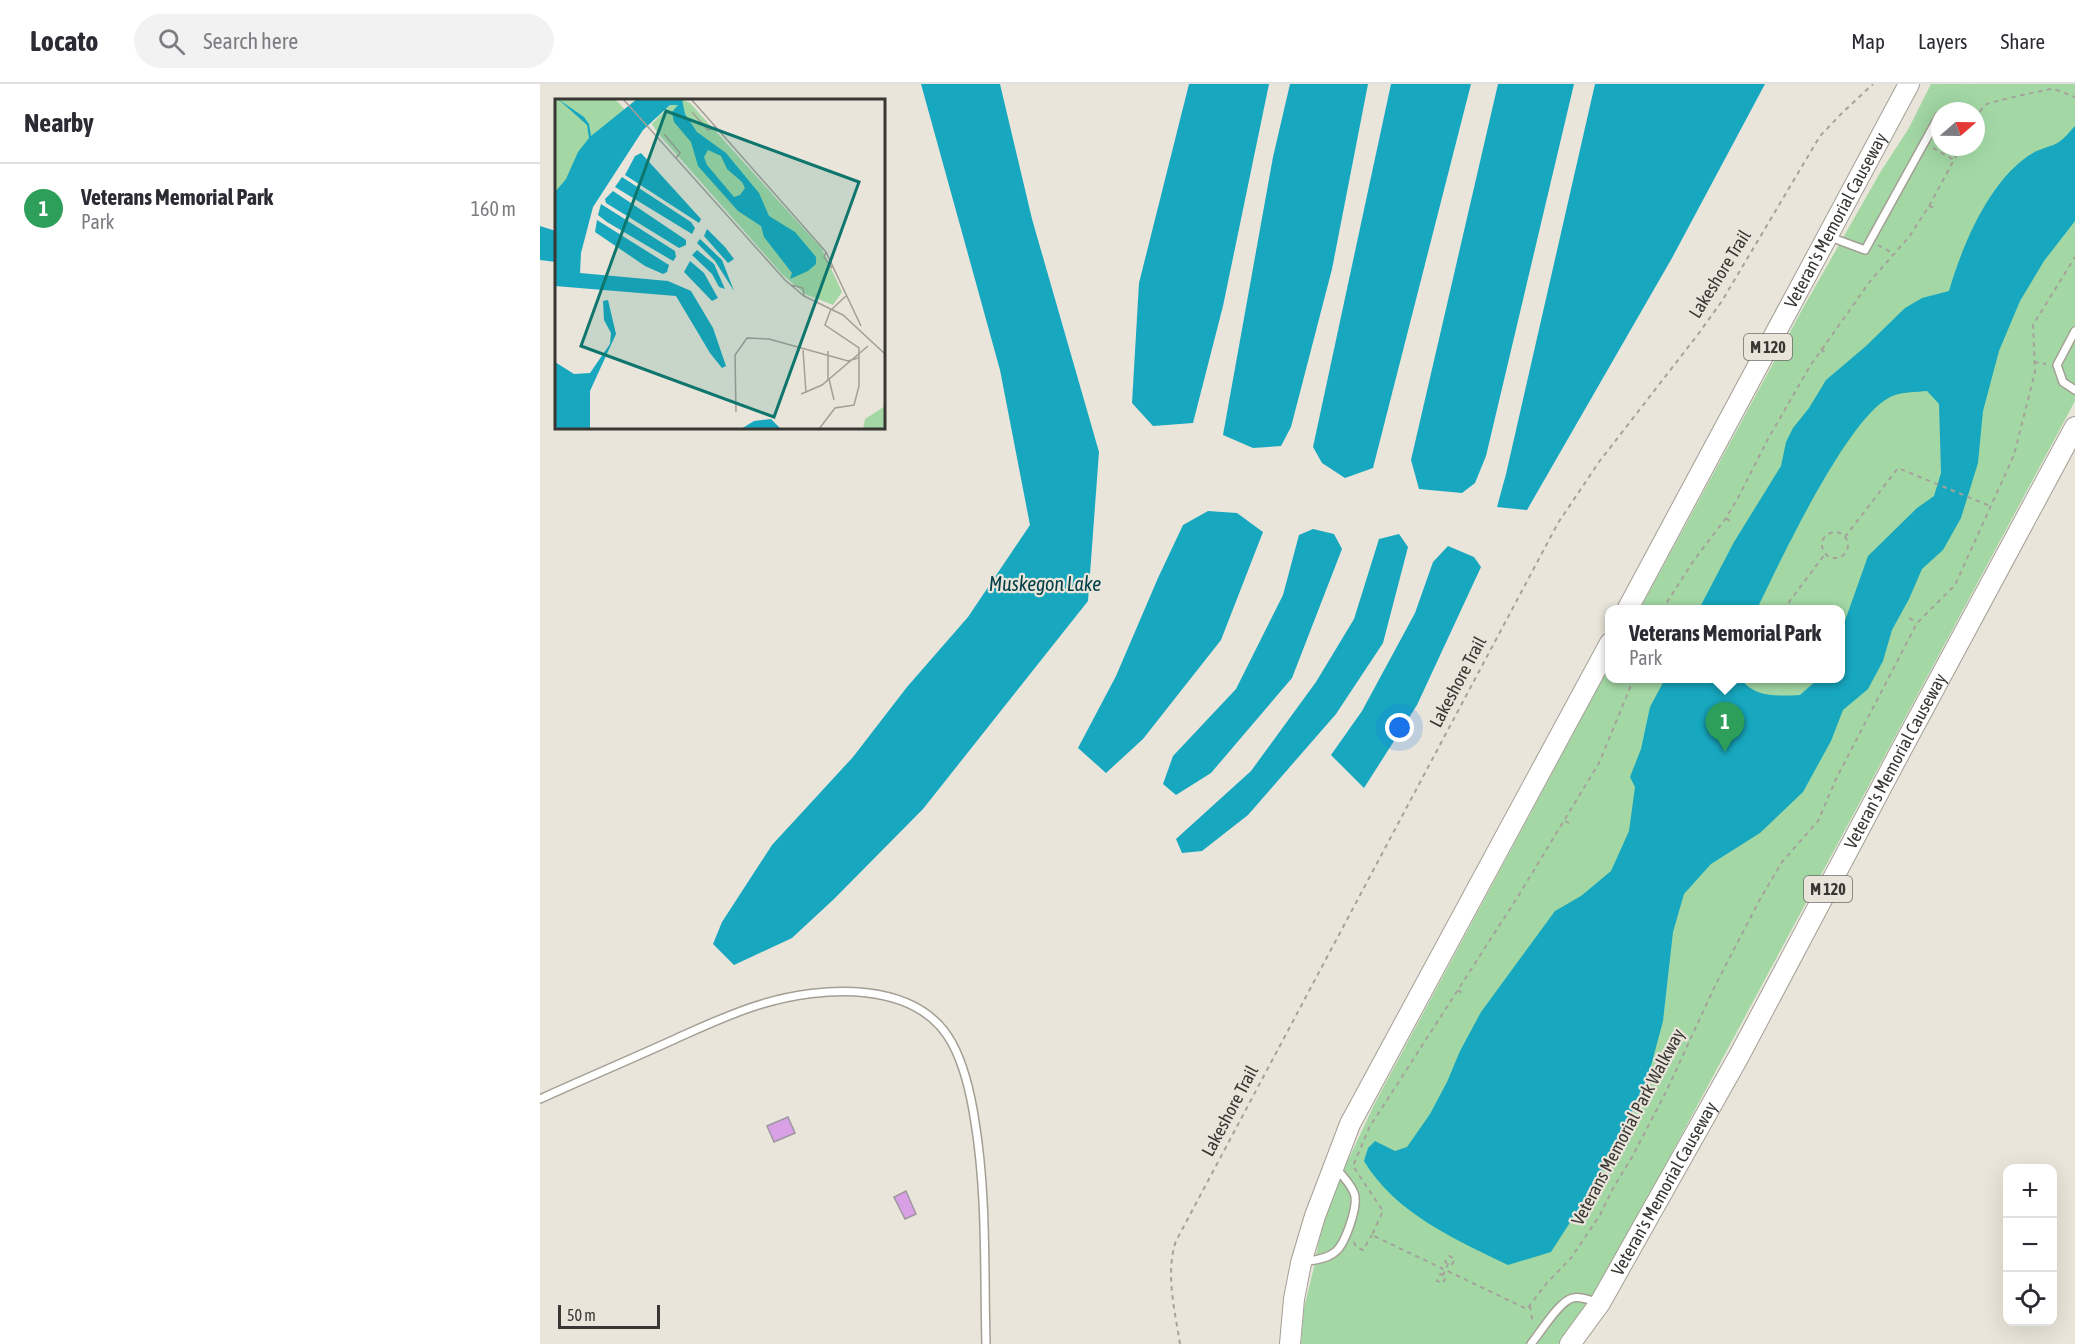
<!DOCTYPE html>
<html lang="en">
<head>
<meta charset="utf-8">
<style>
	body { margin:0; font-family:"Asap Condensed",sans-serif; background:#f2f2f3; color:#2b2b33 }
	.controls { position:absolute; right:18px; bottom:18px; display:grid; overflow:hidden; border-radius:12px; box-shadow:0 6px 24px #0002 }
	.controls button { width:54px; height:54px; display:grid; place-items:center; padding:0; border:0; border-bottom:2px solid #e1e1e2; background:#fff; color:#2b2b33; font:30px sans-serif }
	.compass { position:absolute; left:1391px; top:18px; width:54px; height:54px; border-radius:50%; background:#fff; box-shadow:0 6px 24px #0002; rotate:70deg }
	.scale { position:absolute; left:18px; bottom:15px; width:102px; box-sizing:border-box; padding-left:6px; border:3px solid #393733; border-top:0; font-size:16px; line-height:21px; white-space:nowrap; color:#393733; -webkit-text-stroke:4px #e9e5da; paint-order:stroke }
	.you { position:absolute; left:860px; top:644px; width:21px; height:21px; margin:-15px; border:4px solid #fff; border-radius:50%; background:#1a73e8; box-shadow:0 0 0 9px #1a73e833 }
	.badge { display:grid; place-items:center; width:39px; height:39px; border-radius:50%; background:#b45309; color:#fff; font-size:20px; font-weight:700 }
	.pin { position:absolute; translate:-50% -50px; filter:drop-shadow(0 2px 3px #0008) }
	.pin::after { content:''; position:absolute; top:32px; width:21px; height:18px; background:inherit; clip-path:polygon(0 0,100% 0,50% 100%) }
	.popup { position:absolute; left:1065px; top:521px; width:240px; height:78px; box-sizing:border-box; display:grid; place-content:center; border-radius:12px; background:#fff; filter:drop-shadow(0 2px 4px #0005); font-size:20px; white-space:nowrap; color:#7c7c81 }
	.popup b { font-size:22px; color:#2b2b33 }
	.popup::after { content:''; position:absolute; left:50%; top:100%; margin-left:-12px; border:12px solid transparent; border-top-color:#fff }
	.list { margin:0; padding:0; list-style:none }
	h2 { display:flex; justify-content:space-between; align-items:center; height:78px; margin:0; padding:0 24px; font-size:26px }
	h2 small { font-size:20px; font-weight:400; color:#7c7c81 }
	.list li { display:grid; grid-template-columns:39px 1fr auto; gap:18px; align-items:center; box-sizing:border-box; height:90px; padding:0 24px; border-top:2px solid #e1e1e2 }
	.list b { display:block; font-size:22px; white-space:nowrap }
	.list p { margin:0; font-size:20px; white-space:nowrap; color:#7c7c81 }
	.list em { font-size:20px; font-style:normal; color:#7c7c81 }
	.icon { flex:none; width:33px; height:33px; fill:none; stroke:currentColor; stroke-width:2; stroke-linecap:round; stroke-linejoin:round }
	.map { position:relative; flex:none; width:1535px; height:1260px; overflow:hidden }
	header { display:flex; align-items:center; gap:36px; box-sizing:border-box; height:84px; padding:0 30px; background:#fff; border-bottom:2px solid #e1e1e2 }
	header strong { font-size:28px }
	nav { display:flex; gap:33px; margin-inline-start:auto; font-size:21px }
	.search { width:420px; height:54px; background:#f2f2f3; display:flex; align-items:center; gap:15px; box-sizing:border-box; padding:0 21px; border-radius:33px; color:#7c7c81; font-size:22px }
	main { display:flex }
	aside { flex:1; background:#fff }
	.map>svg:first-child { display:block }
	.green { fill:#a3d8a5; fill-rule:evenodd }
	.water { fill:#17a8c0 }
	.building { fill:#d9a0e5; stroke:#9f97a0; stroke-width:1.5 }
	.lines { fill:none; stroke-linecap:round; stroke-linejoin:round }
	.lane-casing { stroke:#a49f95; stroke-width:10 }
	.primary-casing { stroke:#a49f95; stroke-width:22 }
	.path { stroke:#a5a29a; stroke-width:2; stroke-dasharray:4.5 4.5; stroke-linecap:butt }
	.lane { stroke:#fff; stroke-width:7 }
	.primary { stroke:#fff; stroke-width:20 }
	.labels { text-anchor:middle; stroke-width:4.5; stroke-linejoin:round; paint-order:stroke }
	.shield { fill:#e9e5da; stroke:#6e6b65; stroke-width:1.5 }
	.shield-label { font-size:16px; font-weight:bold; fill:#393733 }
	.street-label { font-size:18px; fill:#393733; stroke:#e9e5da }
	.water-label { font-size:20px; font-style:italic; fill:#04404a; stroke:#e9e5da }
	.inset-road { fill:none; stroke:#a39f97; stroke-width:1.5 }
	.view { fill:#0f766e; fill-opacity:0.15; stroke:#0f766e; stroke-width:3 }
	.inset-edge { fill:none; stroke:#393733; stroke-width:3 }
</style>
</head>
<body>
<header>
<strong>Locato</strong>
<div class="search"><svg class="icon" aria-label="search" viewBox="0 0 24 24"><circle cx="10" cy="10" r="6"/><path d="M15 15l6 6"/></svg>Search here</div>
<nav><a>Map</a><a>Layers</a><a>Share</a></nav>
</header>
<main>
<aside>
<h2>Nearby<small></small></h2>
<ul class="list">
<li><span class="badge" style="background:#2e9e5b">1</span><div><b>Veterans Memorial Park</b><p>Park</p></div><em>160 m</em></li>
</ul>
</aside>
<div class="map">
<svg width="1535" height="1260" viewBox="0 0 1535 1260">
	<rect width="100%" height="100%" fill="#e9e5da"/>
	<path class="green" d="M1391 0H1535V317L1067 1190 1033 1241 1018 1260H761L764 1224 774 1183 785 1125 835 1019 1069 583 1070 594H1300V526L1100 525 1263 224 1341 87 1369 44ZM1400 27H1436V63H1400Z"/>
	<g class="water">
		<polygon points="381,0 460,0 492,135 559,368 548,517 383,725 294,815 252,854 194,881 173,860 182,838 232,761 313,673 367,603 428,533 490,441 460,286"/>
		<polygon points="649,0 729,0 683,222 653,339 613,342 592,319 599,199"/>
		<polygon points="750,0 828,0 792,185 751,343 741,362 713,364 683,351 733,73"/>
		<polygon points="851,0 931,0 833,384 805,394 782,379 773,363"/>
		<polygon points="958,0 1034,0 946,372 935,399 922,409 879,405 871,376"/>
		<polygon points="1055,0 1225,0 1132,174 987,426 957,423 966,390"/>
		<path d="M1535 42V137L1504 177 1480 217 1459 267 1443 327 1438 379 1421 434 1403 466 1382 485 1369 515 1352 546 1343 577 1328 605 1303 626 1291 657 1263 708 1220 749 1171 780 1144 810 1133 848 1123 937 1108 993 1067 1081 1011 1168 968 1181C916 1156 855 1129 824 1077L828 1064 835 1057 855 1067 867 1063 890 1030 907 998 920 967 941 928 1015 827 1041 812 1071 787 1089 747 1095 703 1090 693 1101 665 1110 623 1125 595H1201C1215 614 1238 612 1260 611L1278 595 1300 594 1301 548 1328 472 1377 424 1394 412 1401 389 1399 320 1387 307C1377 308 1364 308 1355 311 1311 324 1238 482 1217 525H1159L1194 458 1241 382 1246 358 1253 344 1269 324 1286 296 1326 262 1365 224 1382 214 1409 207C1422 162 1450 94 1493 69 1501 64 1511 63 1519 58 1525 54 1530 47 1535 42Z"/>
		<polygon points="0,142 16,147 16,178 0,176"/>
		<polygon points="668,427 697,429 723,448 681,556 603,655 566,689 538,664 576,592 618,494 643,441"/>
		<polygon points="773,445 794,450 802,465 752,594 671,689 636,711 623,700 633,672 696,605 743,511 759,451"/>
		<polygon points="859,450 868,463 843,559 796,630 708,731 662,767 642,769 636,755 711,687 776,598 814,535 839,455"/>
		<polygon points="908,462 934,473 941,483 877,621 824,704 791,671 822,627 875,529 893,478"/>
	</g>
	<g class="building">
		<polygon points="248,1033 255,1049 234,1058 227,1042"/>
		<polygon points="366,1107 376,1130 365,1135 354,1113"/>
	</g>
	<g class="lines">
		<g class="lane-casing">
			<g id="lane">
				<polyline points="1290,153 1325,166 1399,32"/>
				<polyline points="1535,247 1517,281 1523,298 1535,306"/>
				<path d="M0 1015C44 995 89 976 133 956 162 943 191 929 222 920 281 902 377 895 412 959 425 983 431 1011 435 1038 447 1112 444 1185 446 1260"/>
				<path d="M764 1178C774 1176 787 1175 795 1168 805 1161 817 1125 815 1112 813 1102 803 1093 797 1085"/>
				<path d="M991 1260C1000 1249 1020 1216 1033 1214 1040 1212 1049 1216 1057 1218"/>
			</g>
		</g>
		<g class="primary-casing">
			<g id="primary">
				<path id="s1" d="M1087 526 1369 0"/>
				<polyline points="750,1260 754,1215 761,1179 775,1132 810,1040 1070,559"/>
				<path id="s2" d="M1030 1260 1060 1219 1199 972 1359 670 1535 343"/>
			</g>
		</g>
		<g class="path">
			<path d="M1436 36C1439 31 1441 23 1447 20 1450 18 1509 5 1512 5 1520 6 1528 11 1535 13"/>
			<polyline points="1393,64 1414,76"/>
			<polyline points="1389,122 1395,124"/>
			<polyline points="1338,161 1354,170"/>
			<polyline points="1281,265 1288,271"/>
			<polyline points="1494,278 1506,280"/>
			<polyline points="1186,434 1192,439"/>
			<circle cx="1295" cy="461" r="13"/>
			<polyline points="1305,453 1358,384 1450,422"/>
			<polyline points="1122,526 1154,476 1186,434 1199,412 1228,355 1270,282 1331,196 1369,153 1389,122 1421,63"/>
			<polyline points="1243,526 1285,470"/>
			<polyline points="1369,534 1377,539"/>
			<polyline points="1094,594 1059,679 977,814 829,1044 813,1082 843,1127 832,1151 987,1225 1006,1200 1031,1174 1060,1131 1072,1106 1092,1073 1125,1010 1174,904 1219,817 1242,778 1278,737 1296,695 1377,539 1415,501 1474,371 1495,288 1493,241 1535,173"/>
			<polyline points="1025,737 1032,741"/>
			<polyline points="918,906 925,911"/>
			<polyline points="814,1158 816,1163 823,1166 832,1151"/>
			<polyline points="903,1191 900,1190 897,1197 903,1199 906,1192 903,1191 908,1180 911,1182 915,1175 909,1172 905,1178 908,1180"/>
			<polyline points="990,1222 993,1240"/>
			<path d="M640 1260C635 1227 625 1189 636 1157L1018 439 1059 378 1159 249 1182 217 1280 52 1302 29 1333 0"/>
		</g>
		<use href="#lane" class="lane"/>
		<use href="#primary" class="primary"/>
	</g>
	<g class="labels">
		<g class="shield">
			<rect x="1204" y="250" width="48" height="26" rx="4.5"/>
			<rect x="1264" y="792" width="48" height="26" rx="4.5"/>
		</g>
		<g class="shield-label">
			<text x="1228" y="269">M 120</text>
			<text x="1288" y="811">M 120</text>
		</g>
		<g class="street-label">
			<text dy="6" stroke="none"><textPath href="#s1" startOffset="442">Veteran's Memorial Causeway</textPath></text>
			<text transform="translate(1180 190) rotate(-58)" y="6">Lakeshore Trail</text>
			<text transform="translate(918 598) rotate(-62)" y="6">Lakeshore Trail</text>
			<text dy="6" stroke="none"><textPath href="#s2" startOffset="668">Veteran's Memorial Causeway</textPath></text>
			<text transform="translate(690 1027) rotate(-62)" y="6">Lakeshore Trail</text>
			<text transform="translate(1088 1043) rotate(-62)" y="6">Veterans Memorial Park Walkway</text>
			<text dy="6" stroke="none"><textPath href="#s2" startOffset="182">Veteran's Memorial Causeway</textPath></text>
		</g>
		<g class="water-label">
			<text x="505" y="507">Muskegon Lake</text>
		</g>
	</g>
	<g transform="translate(15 15)">
		<rect width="330" height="330" fill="#e9e5da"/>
		<path d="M0 0H60L71 12 0 94ZM121 0 123 4 126 0 135 4 267 150 287 193 278 206 250 195 228 176 102 33 97 25ZM330 307V330H308L310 320Z" fill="#a3d8a5"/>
		<path d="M3 0 29 18 34 25 36 37 82 0H127L130 15 142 33 171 54 204 94 214 117 240 133 261 158V165L253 172 235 180 237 174 209 138 206 127 183 112 143 67 136 43 119 23 117 13 123 6H115L88 31 38 108 26 154 25 174 113 182 136 192 158 229 171 267 167 269 155 254 121 197 0 187V93L11 80 23 53 34 39 32 26ZM153 51 166 57 172 70 187 83 190 89 185 96 179 98 152 66 149 58ZM86 54 146 120 144 124 70 76 80 57ZM67 78 136 123 140 129 137 135 60 88ZM58 92 131 141V146L124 149 51 104 50 100ZM46 105 120 152 121 158 118 162 52 123 43 116ZM42 121 114 166 112 173 108 175 90 167 40 133ZM152 130 170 148 179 160 173 164 149 137ZM145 140 167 161 179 192 160 162 142 144ZM142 151 159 165 170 190 164 188 157 175 137 156ZM135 162 149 174 163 199 157 202 129 173ZM53 201 61 235 35 292V330H0V263L19 275 35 274 55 245 56 234 49 221 48 202ZM216 320 226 330H186L199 322Z" fill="#17a8c0" fill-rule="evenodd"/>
		<path class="inset-road" d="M68 0 230 181 249 197 288 216 330 255M136 0 271 153 306 227M137 13 153 31 160 28M109 35 125 54 121 59M271 153 269 158 277 169M236 186 248 189 249 197M277 210 291 197M248 251 251 294M274 280 279 301M273 281V252M246 295 267 286 313 247M181 313 180 256 192 239 214 240 293 262 303 259M264 330 280 309 299 306 304 287V249L270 226 276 210"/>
		<path class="view" d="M111 12 304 83 219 318 26 247Z"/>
		<rect width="330" height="330" class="inset-edge"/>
	</g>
</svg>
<div class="controls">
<button>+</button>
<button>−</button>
<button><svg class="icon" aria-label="locate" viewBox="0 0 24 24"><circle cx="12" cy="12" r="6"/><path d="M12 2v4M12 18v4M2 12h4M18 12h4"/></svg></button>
</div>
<svg class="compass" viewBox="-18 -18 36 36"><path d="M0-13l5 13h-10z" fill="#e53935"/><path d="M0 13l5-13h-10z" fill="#7c7c81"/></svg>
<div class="scale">50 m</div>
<div class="you"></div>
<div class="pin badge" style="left:1185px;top:668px;background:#2e9e5b">1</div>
<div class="popup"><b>Veterans Memorial Park</b>Park</div>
</div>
</main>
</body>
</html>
